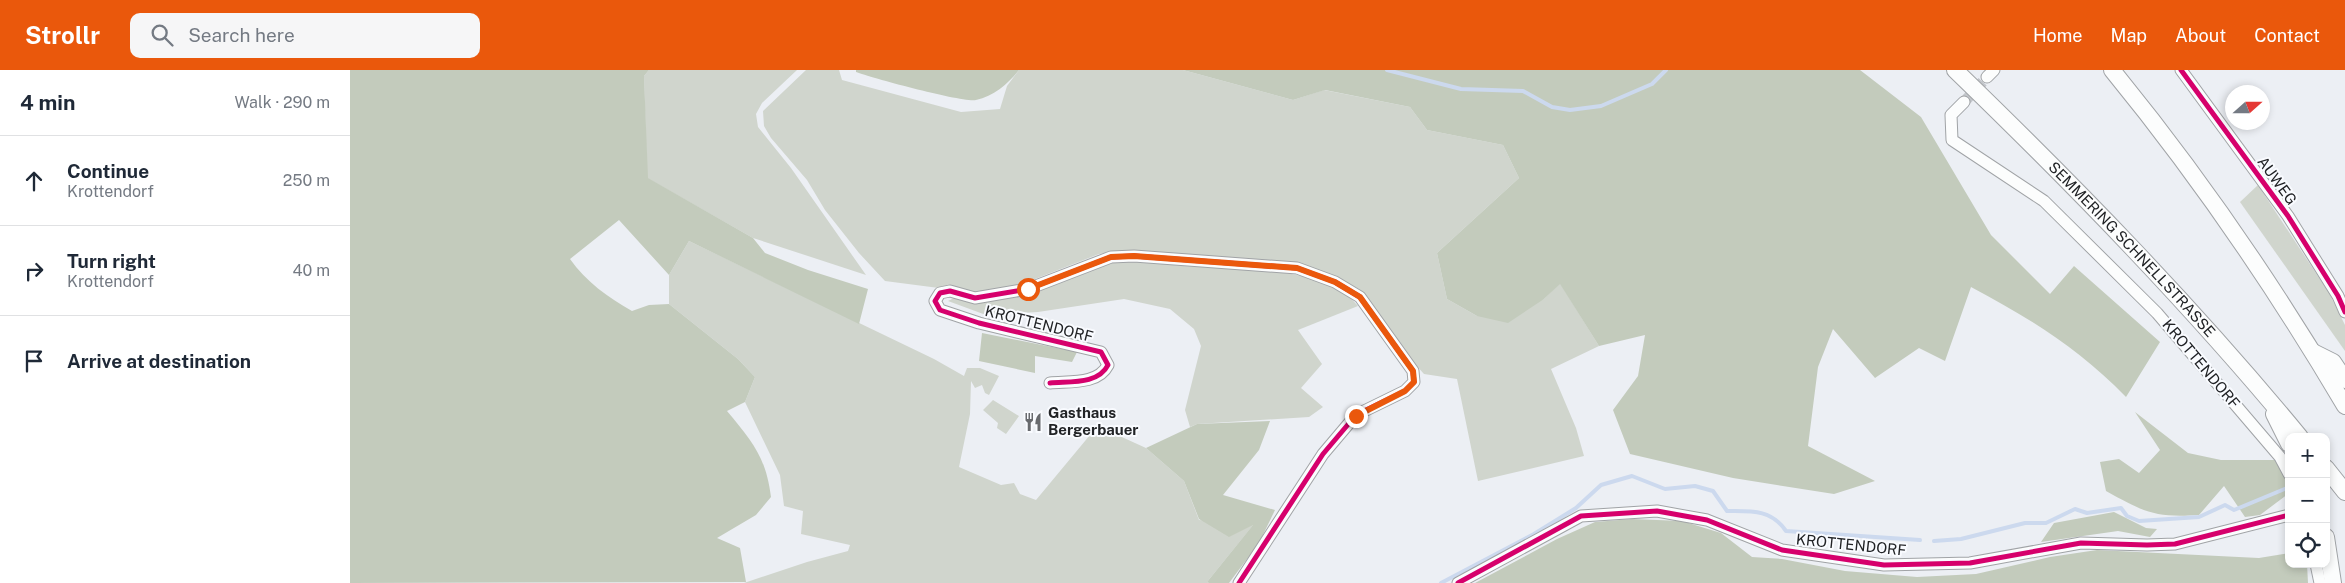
<!DOCTYPE html>
<html lang="en">
<head>
<meta charset="utf-8">
<style>
	body { margin:0; font-family:"Public Sans",sans-serif; background:#f6f6f7; color:#1f2937 }
	.controls { position:absolute; right:15px; bottom:15px; display:grid; overflow:hidden; border-radius:10px; box-shadow:0 2px 8px #0003 }
	.controls button { width:45px; height:45px; display:grid; place-items:center; padding:0; border:0; border-bottom:1px solid #e0e1e3; background:#fff; color:#1f2937; font:25px sans-serif }
	.compass { position:absolute; left:1875px; top:15px; width:45px; height:45px; border-radius:50%; background:#fff; box-shadow:0 2px 8px #0003; rotate:69deg }
	.stop { position:absolute; width:15px; height:15px; margin:-11px; border:4px solid #ea580c; border-radius:50%; background:#fff }
	.stop.end { background:#ea580c; border-color:#fff; box-shadow:0 1px 5px #0008 }
	.list { margin:0; padding:0; list-style:none }
	h2 { display:flex; justify-content:space-between; align-items:center; height:65px; margin:0; padding:0 20px; font-size:21px }
	h2 small { font-size:16px; font-weight:400; color:#747a83 }
	.list li { display:grid; grid-template-columns:32px 1fr auto; gap:15px; align-items:center; box-sizing:border-box; height:90px; padding:0 20px; border-top:1px solid #e0e1e3 }
	.list b { display:block; font-size:19px; white-space:nowrap }
	.list p { margin:0; font-size:16px; white-space:nowrap; color:#747a83 }
	.list em { font-size:16px; font-style:normal; color:#747a83 }
	.icon { flex:none; width:28px; height:28px; fill:none; stroke:currentColor; stroke-width:2; stroke-linecap:round; stroke-linejoin:round }
	.map { position:relative; flex:none; width:1995px; height:513px; overflow:hidden }
	header { display:flex; align-items:center; gap:30px; box-sizing:border-box; height:70px; padding:0 25px; background:#ea580c; color:#fff }
	header strong { font-size:24px }
	nav { display:flex; gap:28px; margin-inline-start:auto; font-size:18px }
	.search { width:350px; height:45px; background:#f6f6f7; display:flex; align-items:center; gap:12px; box-sizing:border-box; padding:0 18px; border-radius:10px; color:#747a83; font-size:19px }
	main { display:flex }
	aside { flex:1; background:#fff }
	.map>svg:first-child { display:block }
	.green { fill:#d0d5cd }
	.forest { fill:#c3cbbc }
	.lines { fill:none; stroke-linecap:round; stroke-linejoin:round }
	.stream { stroke:#ccd9ee; stroke-width:4 }
	.minor-tunnel { stroke:#c3c6cb; stroke-width:11; stroke-dasharray:11 5.5; stroke-linecap:butt }
	.minor-casing { stroke:#a0a3a6; stroke-width:13 }
	.highway-casing { stroke:#a0a3a6; stroke-width:18 }
	.minor { stroke:#fcfdfd; stroke-width:11 }
	.highway { stroke:#fcfdfd; stroke-width:16 }
	.cycleway-casing { stroke:#f9fbff; stroke-width:8 }
	.cycleway { stroke:#d6006c; stroke-width:5 }
	.route { stroke:#ea580c; stroke-width:6 }
	.labels { text-anchor:middle; stroke-width:4; stroke-linejoin:round; paint-order:stroke }
	.street-label { font-size:15px; fill:#212326; stroke:#f9fbff }
	.poi-label { font-size:15px; font-weight:bold; fill:#212326; stroke:#f9fbff; text-anchor:start }
</style>
</head>
<body>
<header>
<strong>Strollr</strong>
<div class="search"><svg class="icon" aria-label="search" viewBox="0 0 24 24"><circle cx="10" cy="10" r="6"/><path d="M15 15l6 6"/></svg>Search here</div>
<nav><a>Home</a><a>Map</a><a>About</a><a>Contact</a></nav>
</header>
<main>
<aside>
<h2>4 min<small>Walk · 290 m</small></h2>
<ul class="list">
<li><svg class="icon" aria-label="ahead" viewBox="0 0 24 24"><path d="M12 20V5M6 11l6-6 6 6"/></svg><div><b>Continue</b><p>Krottendorf</p></div><em>250 m</em></li>
<li><svg class="icon" aria-label="right" viewBox="0 0 24 24"><path d="M7 20v-9h11M14 6l5 5-5 5"/></svg><div><b>Turn right</b><p>Krottendorf</p></div><em>40 m</em></li>
<li><svg class="icon" aria-label="arrive" viewBox="0 0 24 24"><path d="M6 21V4h12l-3 4 3 4H6"/></svg><div><b>Arrive at destination</b></div></li>
</ul>
</aside>
<div class="map">
<svg width="1995" height="513" viewBox="0 0 1995 513">
	<rect width="100%" height="100%" fill="#eceff4"/>
	<g class="green">
		<polygon points="299,0 447,0 412,33 406,44 408,57 441,98 516,205 403,168 297,108 294,6"/>
		<polygon points="456,0 489,0 492,10 611,42 650,39 657,16 669,0 833,0 943,30 974,20 1060,37 1077,60 1153,75 1169,108 1087,183 1097,229 1127,246 1194,229 1210,213 1249,276 1201,299 1226,358 1234,386 1128,411 1107,309 1074,304 1049,276 1009,219 982,205 784,180 749,184 667,216 635,224 535,211 509,183 475,140 457,110 421,68 414,56 413,41"/>
		<polygon points="1908,115 1979,223 1995,255 1995,281 1890,132"/>
		<polygon points="339,171 584,289 614,306 617,298 630,298 649,306 639,325 635,323 632,315 625,318 621,311 620,344 609,397 651,415 664,413 670,424 686,430 740,365 763,363 796,378 834,411 849,450 904,454 857,512 859,513 394,513 457,492 498,481 500,475 451,464 453,441 434,436 430,405 395,332 405,307 388,289 319,234 319,205"/>
		<path d="M764 190C787 191 810 194 833 196 882 200 975 194 1008 236L948 260 972 294 951 318 973 337 959 347 847 354 840 357 835 340 851 276 844 259 820 239 774 229 688 242 636 245 598 231 604 228 619 232 640 230Z"/>
		<polygon points="643,330 669,346 656,364 647,358 648,353 633,340"/>
	</g>
	<g class="forest">
		<path d="M0 0H299L294 6 298 108 403 168 415 183 458 200 518 219 509 254 339 171 319 205 269 150 220 189C236 212 258 227 282 241L299 235 319 234 388 289 405 307 395 332 377 341C402 371 416 387 421 427L406 445 367 468 390 478 396 512 0 513Z"/>
		<path d="M506 0H669C658 14 644 26 626 30 614 33 522 8 506 2Z"/>
		<path d="M833 0H1510L1571 47 1641 165 1700 224 1724 196 1810 272 1776 327C1728 278 1681 249 1621 217L1595 291 1569 278 1525 308 1483 259 1468 297 1458 376 1525 411 1484 424 1383 408 1280 384 1263 340 1288 306 1295 265 1249 276 1210 214 1194 229 1158 253 1127 246 1097 229 1087 183 1169 108 1153 75 1077 60 1060 37 975 20 943 30Z"/>
		<polygon points="632,263 727,282 722,292 685,286 685,303 629,291"/>
		<path d="M1785 342 1838 383 1871 390H1925L1939 415 1938 424 1910 445 1895 447 1874 416 1849 445C1805 448 1794 442 1756 421L1750 392 1769 389 1789 403 1810 380Z"/>
		<polygon points="920,351 909,380 873,425 925,440 909,473 879,513 859,513 857,512 903,455 879,467 849,449 834,411 796,378 847,354"/>
		<polygon points="1764,442 1796,458 1807,459 1800,467 1768,461 1691,472 1704,453"/>
		<polygon points="1282,449 1332,451 1371,463 1402,487 1432,489 1495,501 1567,507 1626,504 1700,487 1747,480 1909,488 1939,483 1939,494 1957,494 1958,513 1125,513 1207,469 1245,452"/>
	</g>
	<g class="lines">
		<g class="stream">
			<polyline points="1037,0 1111,19 1173,21 1202,37 1220,40 1251,36 1302,14 1316,0"/>
			<polyline points="1584,471 1611,469 1675,453 1696,453 1725,439 1737,443 1771,438 1777,446 1789,451 1849,447 1875,435 1884,440 1937,418"/>
			<path d="M1091 513 1184 464 1226 438 1251 415 1282 406 1315 419 1345 416 1363 421 1377 441C1401 441 1421 439 1436 461L1570 470"/>
		</g>
		<polyline class="minor-tunnel" points="1614,32 1637,7"/>
		<g class="minor-casing">
			<g id="minor">
				<polyline points="1831,0 1938,146 1988,226 1995,242"/>
				<polyline points="1637,7 1644,0"/>
				<polyline points="1614,32 1601,45 1602,70 1694,131 1807,243 1930,387 1939,404"/>
				<path d="M700 313C719 311 748 315 758 295L751 282 629 253 590 240 585 231 590 223 600 221 625 228 678 219 761 187 784 186 947 198 985 212 1010 227 1063 301 1064 312 1055 321 1006 345 973 384 889 513"/>
				<polyline points="1966,494 1970,513"/>
				<polyline points="1108,513 1231,446 1307,441 1357,450 1432,480 1534,495 1620,493 1731,473 1797,475 1825,474 1939,445"/>
			</g>
		</g>
		<g class="highway-casing">
			<g id="highway">
				<path id="s1" d="M1605 0C1726 117 1843 237 1950 367"/>
				<path d="M1762 0C1848 105 1926 219 1995 336"/>
				<polyline points="1963,282 1983,292 1995,310"/>
				<polyline points="1924,344 1939,374"/>
				<polyline points="1976,398 1995,422"/>
				<polyline points="1976,467 1983,513"/>
			</g>
		</g>
		<use href="#minor" class="minor"/>
		<use href="#highway" class="highway"/>
		<g class="cycleway-casing">
			<g id="cycleway">
				<polyline points="1831,0 1938,146 1988,226 1995,242"/>
				<path d="M700 313C719 311 748 315 758 295L751 282 629 253 590 240 585 231 590 223 600 221 625 228 678 219 761 187 784 186 947 198 985 212 1010 227 1063 301 1064 312 1055 321 1006 345 973 384 889 513"/>
				<polyline points="1108,513 1231,446 1307,441 1357,450 1432,480 1534,495 1620,493 1731,473 1797,475 1825,474 1939,445"/>
			</g>
		</g>
		<use href="#cycleway" class="cycleway"/>
	</g>
	<g class="lines">
		<polyline class="route" points="678,219 761,187 784,186 947,198 985,212 1010,227 1063,301 1064,312 1055,321 1006,346"/>
	</g>
	<defs>
		<g id="restaurant-bare" transform="scale(1.5)"><path d="M-5-6h1v4h1v-4h1v4h1v-4h1v5L-1.5 .5V6h-2V.5L-5-1ZM5-6V6H3V1.5H1.5Q1.5-4 5-6Z" fill="#686a6e" stroke="#f9fbff" stroke-width="2.5" paint-order="stroke"/></g>
	</defs>
	<g fill-rule="evenodd">
		<use href="#restaurant-bare" x="683" y="352"/>
	</g>
	<g class="labels">
		<g class="street-label">
			<text transform="translate(1927 111) rotate(54)" y="5">AUWEG</text>
			<text dy="5" stroke="none"><textPath href="#s1" startOffset="252">SEMMERING SCHNELLSTRASSE</textPath></text>
			<text transform="translate(689 254) rotate(14)" y="5">KROTTENDORF</text>
			<text transform="translate(1851 294) rotate(50)" y="5">KROTTENDORF</text>
			<text transform="translate(1501 475) rotate(6)" y="5">KROTTENDORF</text>
		</g>
		<g class="poi-label">
			<text x="698" y="348">Gasthaus<tspan x="698" dy="17">Bergerbauer</tspan></text>
		</g>
	</g>
</svg>
<div class="controls">
<button>+</button>
<button>−</button>
<button><svg class="icon" aria-label="locate" viewBox="0 0 24 24"><circle cx="12" cy="12" r="6"/><path d="M12 2v4M12 18v4M2 12h4M18 12h4"/></svg></button>
</div>
<svg class="compass" viewBox="-18 -18 36 36"><path d="M0-13l5 13h-10z" fill="#e53935"/><path d="M0 13l5-13h-10z" fill="#747a83"/></svg>
<div class="stop" style="left:678px;top:219px"></div>
<div class="stop end" style="left:1006px;top:346px"></div>
</div>
</main>
</body>
</html>
